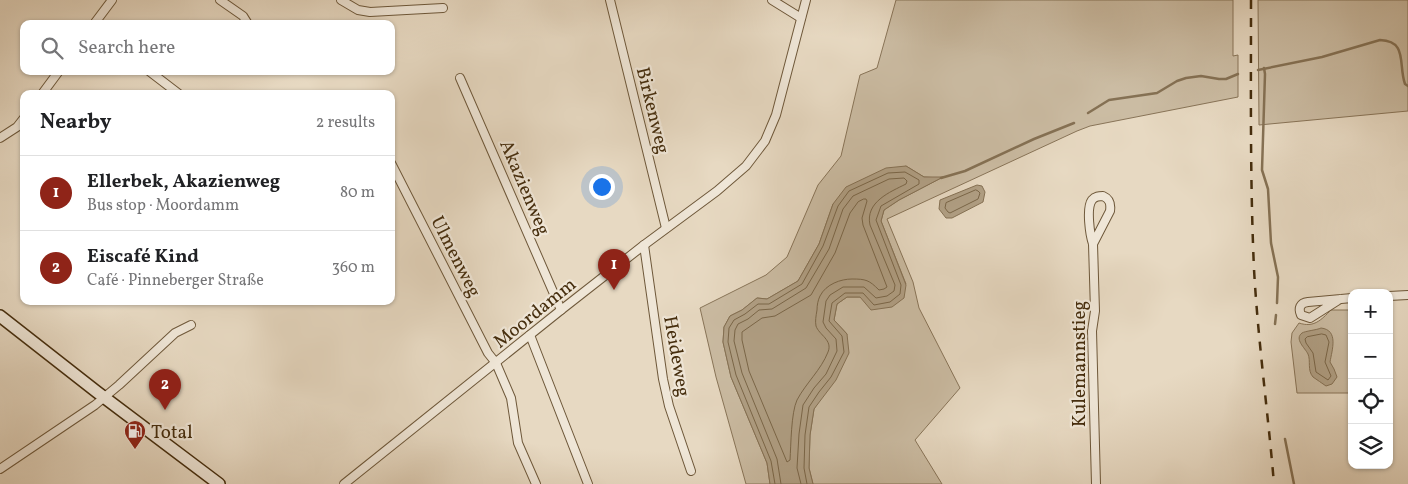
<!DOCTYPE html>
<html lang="en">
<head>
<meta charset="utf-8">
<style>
	body { margin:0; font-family:Vollkorn,serif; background:#f6f6f6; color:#202124 }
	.controls { position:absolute; right:15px; bottom:15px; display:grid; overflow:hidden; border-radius:10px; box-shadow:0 1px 4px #0004 }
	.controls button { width:45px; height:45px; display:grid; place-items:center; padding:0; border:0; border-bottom:1px solid #e0e0e0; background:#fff; color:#202124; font:25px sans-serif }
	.you { position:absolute; left:601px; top:186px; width:18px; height:18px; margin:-12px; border:4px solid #fff; border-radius:50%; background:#1a73e8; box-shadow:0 0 0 8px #1a73e833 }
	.badge { display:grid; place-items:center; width:32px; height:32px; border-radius:50%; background:#8f2418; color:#fff; font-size:16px; font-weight:700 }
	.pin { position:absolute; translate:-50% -41px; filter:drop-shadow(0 1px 2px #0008) }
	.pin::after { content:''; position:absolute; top:26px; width:18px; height:15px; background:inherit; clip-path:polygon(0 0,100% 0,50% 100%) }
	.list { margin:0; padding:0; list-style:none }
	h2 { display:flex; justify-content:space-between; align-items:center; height:65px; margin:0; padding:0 20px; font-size:21px }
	h2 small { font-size:16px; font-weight:400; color:#757577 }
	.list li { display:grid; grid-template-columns:32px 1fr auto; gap:15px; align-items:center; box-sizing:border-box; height:75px; padding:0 20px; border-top:1px solid #e0e0e0 }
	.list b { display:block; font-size:19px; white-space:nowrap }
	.list p { margin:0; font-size:16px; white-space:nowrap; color:#757577 }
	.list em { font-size:16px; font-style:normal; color:#757577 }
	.icon { flex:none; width:28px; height:28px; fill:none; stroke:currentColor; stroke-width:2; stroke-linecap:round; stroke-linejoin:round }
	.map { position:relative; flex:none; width:1408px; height:484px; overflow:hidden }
	.search { position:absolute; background:#fff; box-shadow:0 1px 4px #0004; left:20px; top:20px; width:375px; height:55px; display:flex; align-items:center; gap:12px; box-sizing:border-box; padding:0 18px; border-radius:10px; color:#757577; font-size:19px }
	.panel { position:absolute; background:#fff; box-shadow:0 1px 4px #0004; left:20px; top:90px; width:375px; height:215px; border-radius:10px }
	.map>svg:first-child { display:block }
	.green { fill:#cbbca3; stroke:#887458 }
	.water { fill:#b09f84; stroke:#857154 }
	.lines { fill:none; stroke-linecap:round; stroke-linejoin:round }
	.shore { stroke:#7a6648; stroke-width:1 }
	.stream { stroke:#857154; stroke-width:2.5 }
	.minor-casing { stroke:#6e583a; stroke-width:10 }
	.secondary-casing { stroke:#452d0d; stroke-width:14 }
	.minor { stroke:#efe6d7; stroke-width:8 }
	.secondary { stroke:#efe6d7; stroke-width:11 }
	.rail { stroke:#452d0d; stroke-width:2.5; stroke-dasharray:9 9; stroke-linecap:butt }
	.labels { text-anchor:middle; stroke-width:4.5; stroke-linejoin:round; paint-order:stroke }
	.street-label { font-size:19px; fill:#452d0d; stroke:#efe6d7 }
	.poi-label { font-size:19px; fill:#452d0d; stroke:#efe6d7; text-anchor:start }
</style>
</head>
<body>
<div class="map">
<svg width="1408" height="484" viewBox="0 0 1408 484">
	<rect width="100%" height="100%" fill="#e7d9c2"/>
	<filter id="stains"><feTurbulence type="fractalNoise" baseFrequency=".004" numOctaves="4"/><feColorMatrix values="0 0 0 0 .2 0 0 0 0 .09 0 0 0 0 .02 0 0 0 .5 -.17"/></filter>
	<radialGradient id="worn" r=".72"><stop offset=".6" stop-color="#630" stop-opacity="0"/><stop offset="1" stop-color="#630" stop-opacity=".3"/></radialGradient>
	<g class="green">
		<polygon points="896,0 1233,0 1233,56 1238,55 1238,97 1090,126 1077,131 887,219 913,282 919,308 960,388 915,440 942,484 813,484 809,468 810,435 814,409 823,395 847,334 834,320 837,304 847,297 861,297 906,284 881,221 884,210 899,200 941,178 924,177 906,166 833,204 819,244 798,281 767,299 757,298 742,310 730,316 724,327 723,342 731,377 767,463 770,484 746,484 716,377 700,308 766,275 787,257 818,185 841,156 860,75 877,68"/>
		<polygon points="1258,0 1408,0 1408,111 1259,125"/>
		<path d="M1331 310H1352V393H1297L1291 342 1292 333 1299 323C1314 328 1321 320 1331 310Z"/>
	</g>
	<g class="water">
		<polygon points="906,166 924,177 943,177 899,200 884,210 881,221 906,285 904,298 892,307 871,310 860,297 847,297 837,304 834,320 847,334 849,353 836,380 814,409 810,435 809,468 813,484 770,484 767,463 731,377 723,342 724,327 730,316 742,310 757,298 767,299 798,281 819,244 833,204 846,187 886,168"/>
		<polygon points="977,185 982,186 985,192 983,202 952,218 946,218 939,209 940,200"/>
		<path d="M1321 328C1339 330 1332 350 1330 362L1334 369 1337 377 1332 384 1326 386C1322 383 1317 380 1313 377 1307 370 1311 361 1308 354 1305 348 1294 339 1302 333 1305 331 1317 330 1321 328Z"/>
	</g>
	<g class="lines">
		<g class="shore">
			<polygon points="976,190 978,191 980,193 978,199 950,213 948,212 945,208 946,203"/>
			<path d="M864 199H866L867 201 862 218 863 225 887 287 884 289 879 290C869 280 866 279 852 279 841 279 826 284 820 296 818 300 817 305 817 310 816 316 815 321 816 326 819 335 833 340 828 352 821 370 806 383 797 400 791 413 791 445 790 460L787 462 749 371 742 340V332L762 318 775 316 811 295 835 253 850 213 858 202Z"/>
			<polygon points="1322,334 1326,335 1329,342 1325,362 1331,376 1328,380 1316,372 1313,353 1306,343 1305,339 1307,337"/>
			<polyline points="775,484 771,461 736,375 728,342 729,328 734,320 745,314 758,304 769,304 802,284 823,246 838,206 849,191 888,173 905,172 919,180 919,184 881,206 876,220 901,285 900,294 890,302 874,305 863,293 845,293 832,303 829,321 842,336 844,352 831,377 819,392 809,407 805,435 804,468 807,484"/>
			<path d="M781 484 777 459 742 373 734 341 735 330 738 324 748 319 759 310 772 309 806 288 829 249 843 209 853 196 889 179 904 178 907 181 906 184C890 192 865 202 870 225L895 285 894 291 887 296 876 298 864 287H843L830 295 826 301 823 322 826 328 836 339 837 351 826 374 814 388 803 405 799 434 797 468 801 484"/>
		</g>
		<g class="stream">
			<polyline points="1264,68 1265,74 1262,170 1268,189 1271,243 1278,277 1277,303"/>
			<path d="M1258 70 1322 57 1380 40C1408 41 1398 64 1405 84L1408 86"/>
			<polyline points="1088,113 1109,100 1157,93 1177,81 1186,78 1201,76 1219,79 1226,79 1238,74"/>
			<polyline points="941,178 965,171 1034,139 1074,123"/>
			<polyline points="1275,324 1276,315"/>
			<polyline points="1285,439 1294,484"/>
		</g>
		<g class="minor-casing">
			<g id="minor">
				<polyline points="220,0 243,16 248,24"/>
				<polyline points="341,0 358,10 370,12 443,8"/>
				<polyline points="610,0 666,228"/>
				<polyline points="772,0 801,18"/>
				<polyline points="94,24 112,0"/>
				<polyline points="149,71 179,94"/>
				<polyline points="460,78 561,310"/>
				<polyline points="42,94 59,71"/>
				<polyline points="0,138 17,127 24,118"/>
				<polyline points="391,163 488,353 496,363 511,398 518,443 536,484"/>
				<path d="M1093 244 1110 211C1111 204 1110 199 1103 196 1099 196 1095 196 1092 200 1086 208 1090 235 1093 244L1095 311 1092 331 1096 484"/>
				<polyline points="644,245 663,379 669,406 691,471"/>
				<polyline points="1389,296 1408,295"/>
				<path d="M1340 299 1310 318 1301 315C1298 308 1300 303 1308 302L1352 298"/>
				<polyline points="530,335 588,484"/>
				<polyline points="0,469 95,405 119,385 175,333 191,325"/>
				<polyline points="344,484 561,310 644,245 717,191 746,166 765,141 776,115 806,0"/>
			</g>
		</g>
		<g class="secondary-casing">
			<polyline id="secondary" points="0,316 97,392 219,484"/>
		</g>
		<use href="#minor" class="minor"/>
		<use href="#secondary" class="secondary"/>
		<path class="rail" d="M1251 0C1251 90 1250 180 1254 269 1258 341 1268 412 1274 484"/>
	</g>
	<defs>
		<g id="fuel-pin" transform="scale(1.125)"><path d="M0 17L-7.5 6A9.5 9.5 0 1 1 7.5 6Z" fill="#8f2418" stroke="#efe6d7"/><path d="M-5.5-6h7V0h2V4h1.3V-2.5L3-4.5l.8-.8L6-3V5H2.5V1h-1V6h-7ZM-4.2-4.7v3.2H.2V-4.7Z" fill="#fff"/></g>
	</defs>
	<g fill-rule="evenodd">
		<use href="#fuel-pin" x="135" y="431"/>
	</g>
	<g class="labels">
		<g class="street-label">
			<text transform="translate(654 110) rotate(76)" y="7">Birkenweg</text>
			<text transform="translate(526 187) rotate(67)" y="7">Akazienweg</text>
			<text transform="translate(457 256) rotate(63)" y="7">Ulmenweg</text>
			<text transform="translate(534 312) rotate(-39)" y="7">Moordamm</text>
			<text transform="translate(678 356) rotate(80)" y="7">Heideweg</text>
			<text transform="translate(1078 364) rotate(-90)" y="7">Kulemannstieg</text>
		</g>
		<g class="poi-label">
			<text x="151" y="438">Total</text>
		</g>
	</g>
	<rect width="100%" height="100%" filter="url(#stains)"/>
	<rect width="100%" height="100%" fill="url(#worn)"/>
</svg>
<div class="controls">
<button>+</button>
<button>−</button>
<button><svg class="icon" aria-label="locate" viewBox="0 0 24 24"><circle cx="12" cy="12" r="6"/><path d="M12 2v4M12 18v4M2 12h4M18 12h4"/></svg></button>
<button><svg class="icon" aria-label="layers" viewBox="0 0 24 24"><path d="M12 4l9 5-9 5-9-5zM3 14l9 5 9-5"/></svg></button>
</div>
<div class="you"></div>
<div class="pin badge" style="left:614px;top:290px">1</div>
<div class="pin badge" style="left:165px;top:410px">2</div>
<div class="search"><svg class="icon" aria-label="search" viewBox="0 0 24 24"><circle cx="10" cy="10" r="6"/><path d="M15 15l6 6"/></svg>Search here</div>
<section class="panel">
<h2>Nearby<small>2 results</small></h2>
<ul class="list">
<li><span class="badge">1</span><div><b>Ellerbek, Akazienweg</b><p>Bus stop · Moordamm</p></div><em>80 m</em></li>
<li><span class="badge">2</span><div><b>Eiscafé Kind</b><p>Café · Pinneberger Straße</p></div><em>360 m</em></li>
</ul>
</section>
</div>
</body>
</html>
